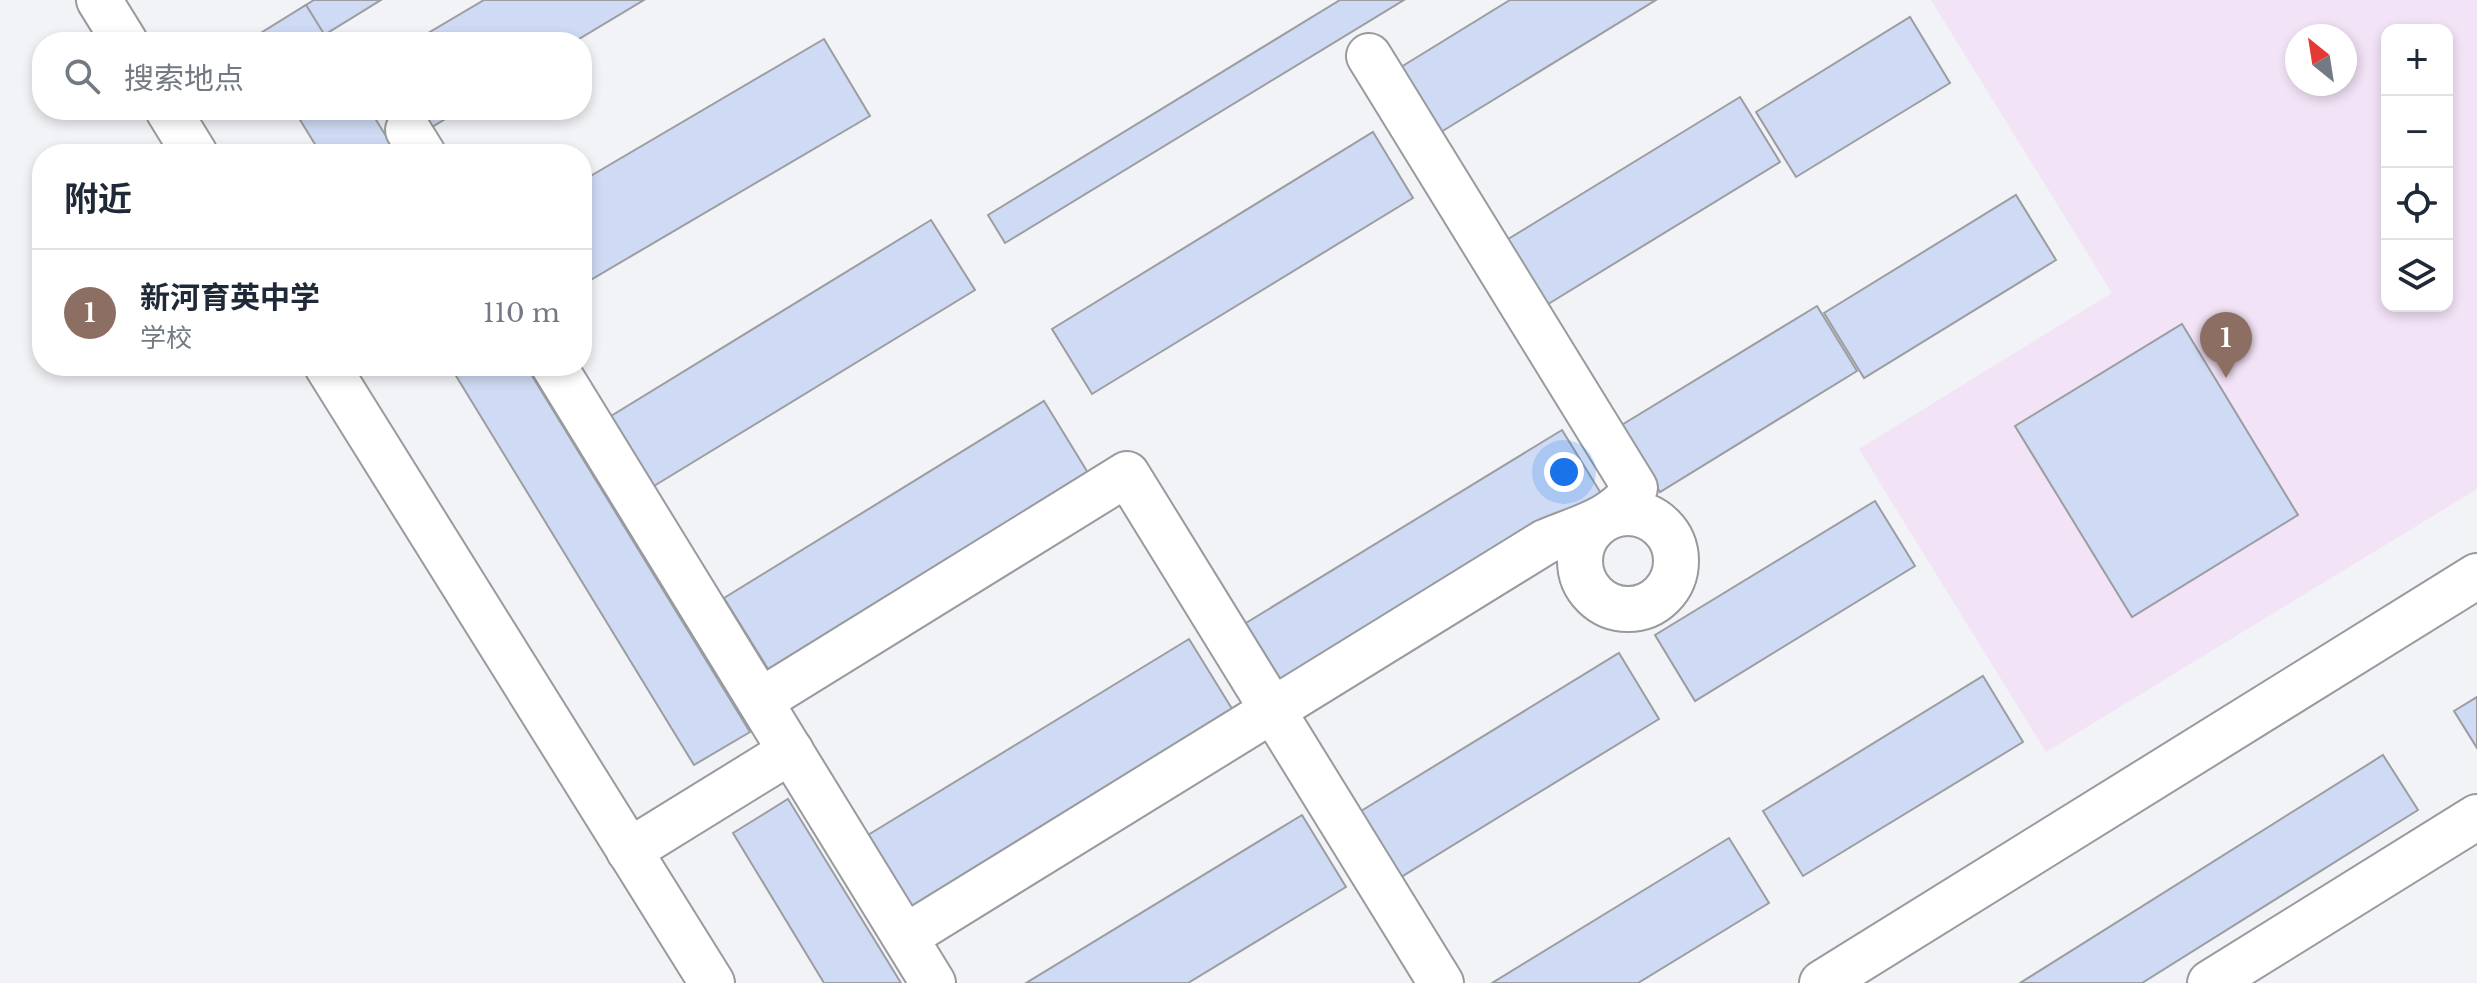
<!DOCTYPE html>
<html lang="zh">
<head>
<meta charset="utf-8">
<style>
	body { margin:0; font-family:"Libre Baskerville","Noto Sans SC",serif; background:#f2f2f3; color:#1f2937 }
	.controls { position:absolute; right:24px; top:24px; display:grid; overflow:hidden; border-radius:16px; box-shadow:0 4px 12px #0003 }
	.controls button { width:72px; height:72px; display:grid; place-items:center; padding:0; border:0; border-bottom:2px solid #e0e1e3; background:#fff; color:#1f2937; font:40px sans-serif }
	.compass { position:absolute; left:2285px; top:24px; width:72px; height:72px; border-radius:50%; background:#fff; box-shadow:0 4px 12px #0003; rotate:330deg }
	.you { position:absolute; left:1564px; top:472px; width:28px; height:28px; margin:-20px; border:6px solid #fff; border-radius:50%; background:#1a73e8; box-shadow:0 0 0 12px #1a73e833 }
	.badge { display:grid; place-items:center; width:52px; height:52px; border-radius:50%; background:#d93025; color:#fff; font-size:26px; font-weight:700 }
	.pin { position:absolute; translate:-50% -66px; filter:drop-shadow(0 2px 4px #0008) }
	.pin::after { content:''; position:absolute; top:42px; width:28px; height:24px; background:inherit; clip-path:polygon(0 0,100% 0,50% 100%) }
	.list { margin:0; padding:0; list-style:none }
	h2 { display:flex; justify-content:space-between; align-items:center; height:104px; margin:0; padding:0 32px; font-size:34px }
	h2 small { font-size:26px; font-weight:400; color:#747a83 }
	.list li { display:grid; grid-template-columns:52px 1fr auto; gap:24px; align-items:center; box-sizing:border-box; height:128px; padding:0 32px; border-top:2px solid #e0e1e3 }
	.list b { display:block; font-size:30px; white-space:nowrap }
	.list p { margin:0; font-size:26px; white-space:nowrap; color:#747a83 }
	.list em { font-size:26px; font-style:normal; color:#747a83 }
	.icon { flex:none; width:44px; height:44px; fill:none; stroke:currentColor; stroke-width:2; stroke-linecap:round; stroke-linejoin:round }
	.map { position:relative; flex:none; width:2477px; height:983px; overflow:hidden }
	.search { position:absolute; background:#fff; box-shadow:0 4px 12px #0003; left:32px; top:32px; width:560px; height:88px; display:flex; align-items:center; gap:20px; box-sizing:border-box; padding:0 28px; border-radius:32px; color:#747a83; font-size:30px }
	.panel { position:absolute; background:#fff; box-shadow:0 4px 12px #0003; left:32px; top:144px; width:560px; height:232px; border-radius:32px }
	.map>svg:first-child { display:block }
	.education { fill:#f2e3f6; fill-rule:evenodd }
	.building { fill:#cfdbf5; stroke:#9c9da0; stroke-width:2 }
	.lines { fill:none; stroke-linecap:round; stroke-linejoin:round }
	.minor-casing { stroke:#989a9d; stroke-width:48 }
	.minor { stroke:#fff; stroke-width:44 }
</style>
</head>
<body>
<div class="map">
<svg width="2477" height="983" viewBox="0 0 2477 983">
	<rect width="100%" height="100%" fill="#f1f3f6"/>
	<path class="education" d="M1931 0H2477V489L2046 752 1859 449 2112 293ZM2387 30H2447V306H2387ZM2297 36H2345V84H2297Z"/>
	<g class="building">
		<polygon points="314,0 381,0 324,35 306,5"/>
		<polygon points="484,0 644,0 574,42 413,42"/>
		<polygon points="1340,0 1404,0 1005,243 988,215"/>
		<polygon points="1510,0 1656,0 1441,132 1401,67"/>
		<polygon points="306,5 329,42 252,42 251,39"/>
		<polygon points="1910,17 1950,83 1796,177 1756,112"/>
		<polygon points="824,39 870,116 582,285 582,181"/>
		<polygon points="1740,97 1780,162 1545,306 1505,241"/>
		<polygon points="294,110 370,110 397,154 321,154"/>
		<polygon points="415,110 460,110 427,130"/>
		<polygon points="1373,132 1413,198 1092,394 1052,329"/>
		<polygon points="2016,195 2056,260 1864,378 1824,313"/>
		<polygon points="931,220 975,290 654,486 611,416"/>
		<polygon points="1817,306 1857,371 1660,492 1620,426"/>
		<polygon points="2182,324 2298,515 2132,617 2015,426"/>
		<polygon points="450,366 526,366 750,732 694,765"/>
		<polygon points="1044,401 1093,481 773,677 724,598"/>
		<polygon points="1562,430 1602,495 1281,692 1241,626"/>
		<polygon points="1875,501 1915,566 1695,701 1655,635"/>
		<polygon points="1189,639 1234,712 913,909 868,835"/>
		<polygon points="1619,653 1659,719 1401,877 1361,811"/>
		<polygon points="1983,676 2023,742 1803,876 1763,811"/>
		<polygon points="2477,697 2477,748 2454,711"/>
		<polygon points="2383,755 2418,810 2142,983 2020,983"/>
		<polygon points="788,799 901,983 824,983 733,833"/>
		<polygon points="1302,815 1346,887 1188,983 1026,983"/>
		<polygon points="1729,838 1769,903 1638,983 1492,983"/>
	</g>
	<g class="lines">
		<g class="minor-casing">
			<g id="minor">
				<polyline points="99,0 125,42"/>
				<polyline points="168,110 195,154"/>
				<polyline points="408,130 423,154"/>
				<polyline points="327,366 712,983"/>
				<polyline points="554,366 933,983"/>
				<circle cx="1628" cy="561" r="48"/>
				<polyline points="760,701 1127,474 1441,983"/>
				<polyline points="629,851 791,751"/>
				<path d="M905 937 1545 542C1577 528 1616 520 1635 488L1369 56"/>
				<polyline points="1822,983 2477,576"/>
				<polyline points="2210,983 2477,817"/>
			</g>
		</g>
		<use href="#minor" class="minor"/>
	</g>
</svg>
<div class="controls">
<button>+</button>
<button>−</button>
<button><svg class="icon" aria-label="locate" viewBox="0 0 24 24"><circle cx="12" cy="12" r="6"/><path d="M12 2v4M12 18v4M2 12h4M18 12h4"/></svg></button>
<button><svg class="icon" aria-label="layers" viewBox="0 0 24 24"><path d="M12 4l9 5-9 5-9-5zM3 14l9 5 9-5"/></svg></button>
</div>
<svg class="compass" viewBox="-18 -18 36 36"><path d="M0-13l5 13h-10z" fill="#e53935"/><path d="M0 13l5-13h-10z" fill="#747a83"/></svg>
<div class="you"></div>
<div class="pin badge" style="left:2226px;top:378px;background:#8d6e63">1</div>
<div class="search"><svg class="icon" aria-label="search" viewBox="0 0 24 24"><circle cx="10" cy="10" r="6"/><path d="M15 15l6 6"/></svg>搜索地点</div>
<section class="panel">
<h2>附近<small></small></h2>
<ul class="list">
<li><span class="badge" style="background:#8d6e63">1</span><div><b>新河育英中学</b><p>学校</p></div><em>110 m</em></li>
</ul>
</section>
</div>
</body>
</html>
